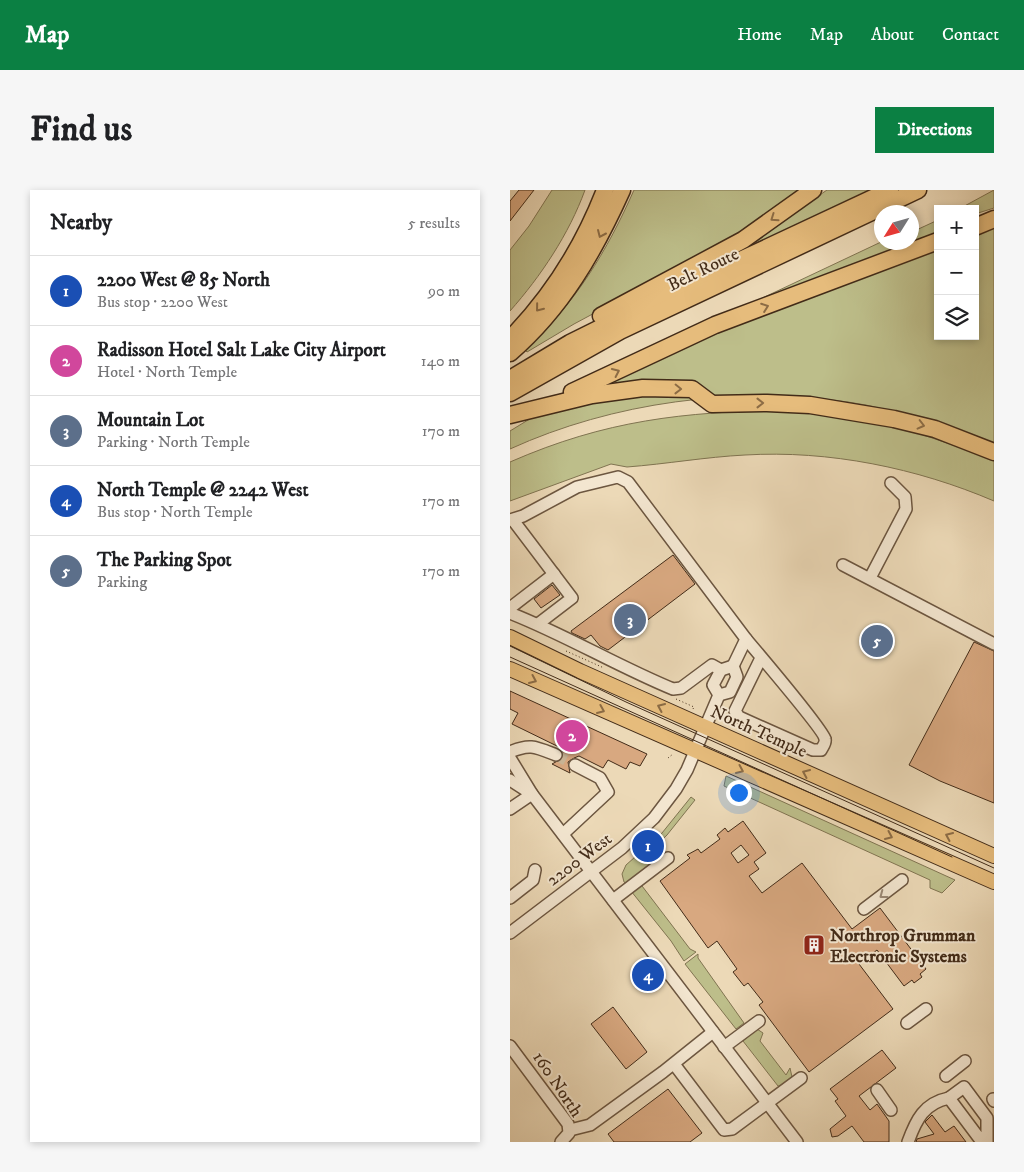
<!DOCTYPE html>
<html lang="en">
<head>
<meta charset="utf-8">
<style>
	body { margin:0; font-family:"IM FELL DW Pica",serif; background:#f6f6f6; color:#202124 }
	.controls { position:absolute; right:15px; top:15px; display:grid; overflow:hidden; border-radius:0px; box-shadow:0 2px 8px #0003 }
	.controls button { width:45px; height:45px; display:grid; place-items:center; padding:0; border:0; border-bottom:1px solid #e0e0e0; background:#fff; color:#202124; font:25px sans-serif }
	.compass { position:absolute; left:364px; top:15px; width:45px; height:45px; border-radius:50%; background:#fff; box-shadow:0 2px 8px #0003; rotate:233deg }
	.you { position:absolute; left:228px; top:602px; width:18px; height:18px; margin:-12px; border:4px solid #fff; border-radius:50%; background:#1a73e8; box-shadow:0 0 0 8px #1a73e833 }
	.badge { display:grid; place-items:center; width:32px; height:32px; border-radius:50%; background:#0b8043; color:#fff; font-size:16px; font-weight:700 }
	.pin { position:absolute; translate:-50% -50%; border:2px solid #fff; box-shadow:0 1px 5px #0006 }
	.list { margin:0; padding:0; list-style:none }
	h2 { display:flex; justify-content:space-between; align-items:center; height:65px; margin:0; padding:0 20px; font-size:21px }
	h2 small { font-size:16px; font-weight:400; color:#757577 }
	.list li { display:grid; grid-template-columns:32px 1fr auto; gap:15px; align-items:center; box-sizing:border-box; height:70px; padding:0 20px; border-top:1px solid #e0e0e0 }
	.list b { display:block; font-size:19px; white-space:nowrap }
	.list p { margin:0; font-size:16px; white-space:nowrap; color:#757577 }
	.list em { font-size:16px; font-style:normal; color:#757577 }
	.icon { flex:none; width:28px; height:28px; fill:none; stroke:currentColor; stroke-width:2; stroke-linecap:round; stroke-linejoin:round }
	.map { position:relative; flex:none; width:484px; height:952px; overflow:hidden; border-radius:0px }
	header { display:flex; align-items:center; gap:30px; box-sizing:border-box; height:70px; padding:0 25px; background:#0b8043; color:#fff }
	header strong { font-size:24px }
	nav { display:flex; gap:28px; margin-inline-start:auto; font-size:18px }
	.intro { display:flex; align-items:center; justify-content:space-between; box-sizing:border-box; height:120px; padding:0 30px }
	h1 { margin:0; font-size:35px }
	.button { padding:12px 22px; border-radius:0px; background:#0b8043; color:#fff; font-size:18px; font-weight:700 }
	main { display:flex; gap:30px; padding:0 30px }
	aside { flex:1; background:#fff; border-radius:0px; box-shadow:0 2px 8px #0003 }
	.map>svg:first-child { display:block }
	.green { fill:#bdbe8a; stroke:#807451 }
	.building { fill:#d8a880; stroke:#422b18; fill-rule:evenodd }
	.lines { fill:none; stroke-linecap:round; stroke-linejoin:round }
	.minor-tunnel { stroke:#cab697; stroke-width:11; stroke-dasharray:11 5.5; stroke-linecap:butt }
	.minor-casing { stroke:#6c5640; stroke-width:14 }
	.major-casing { stroke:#422b18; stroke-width:16 }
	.highway-casing { stroke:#422b18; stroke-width:19 }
	.path { stroke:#422b18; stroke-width:1; stroke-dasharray:1 2.5; stroke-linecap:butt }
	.minor { stroke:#f3e6d0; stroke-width:11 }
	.major { stroke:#e6bc7c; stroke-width:14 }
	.highway { stroke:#e6bc7c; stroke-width:16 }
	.tram { stroke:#422b18; stroke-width:1 }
	.oneway { stroke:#8c6c45 }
	.oneway2 { stroke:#9a8874 }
	.labels { text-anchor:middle; stroke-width:4; stroke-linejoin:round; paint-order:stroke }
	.street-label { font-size:18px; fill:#422b18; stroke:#f3e6d0 }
	.poi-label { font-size:18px; font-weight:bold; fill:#422b18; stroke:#f3e6d0; text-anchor:start }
</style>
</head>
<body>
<header>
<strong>Map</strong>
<nav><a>Home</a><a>Map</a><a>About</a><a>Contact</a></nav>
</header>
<div class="intro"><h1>Find us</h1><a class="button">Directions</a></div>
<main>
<aside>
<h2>Nearby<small>5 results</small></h2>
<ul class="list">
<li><span class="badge" style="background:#1a4fb4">1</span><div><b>2200 West @ 85 North</b><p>Bus stop · 2200 West</p></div><em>90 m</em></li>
<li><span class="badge" style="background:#d1479c">2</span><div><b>Radisson Hotel Salt Lake City Airport</b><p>Hotel · North Temple</p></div><em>140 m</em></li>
<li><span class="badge" style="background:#5c6f8a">3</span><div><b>Mountain Lot</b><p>Parking · North Temple</p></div><em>170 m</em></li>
<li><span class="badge" style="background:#1a4fb4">4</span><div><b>North Temple @ 2242 West</b><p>Bus stop · North Temple</p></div><em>170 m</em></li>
<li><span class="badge" style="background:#5c6f8a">5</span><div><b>The Parking Spot</b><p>Parking</p></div><em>170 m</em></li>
</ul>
</aside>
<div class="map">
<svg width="484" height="952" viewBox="0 0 484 952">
	<rect width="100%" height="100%" fill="#ecd9b7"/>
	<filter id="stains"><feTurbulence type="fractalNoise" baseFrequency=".004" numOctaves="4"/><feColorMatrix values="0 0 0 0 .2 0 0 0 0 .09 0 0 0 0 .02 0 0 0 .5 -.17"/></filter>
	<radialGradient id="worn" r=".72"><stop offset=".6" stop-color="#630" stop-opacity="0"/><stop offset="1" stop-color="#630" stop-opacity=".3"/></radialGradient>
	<g class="green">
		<path d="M42 0H75C59 44 31 86 0 121V60L19 36Z"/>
		<path d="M124 0H298L254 32 64 134 17 162 14 159C64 117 98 59 124 0Z"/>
		<polygon points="317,0 368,0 240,60 233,58"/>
		<polygon points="484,0 484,18 465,24 465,19 449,19"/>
		<polygon points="428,30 428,44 244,112 371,52 402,52 402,42"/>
		<path d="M484 36V254C436 239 388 219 338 212 226 196 103 212 0 259V241L36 219 180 153 428 55V146H465V40Z"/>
		<path d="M276 220 387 236 484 269V311C407 278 319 260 235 265 196 267 156 274 117 277L101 274 0 311V272C96 230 173 222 276 220Z"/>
		<polygon points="216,586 445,690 432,703 420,698 420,690 214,596"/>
		<polygon points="181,607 185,610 157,645 138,663 150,669 117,694 114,692 112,684 116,675 152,643"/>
		<polygon points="129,692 180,759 186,762 174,771 161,751 121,701"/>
		<polygon points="188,764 188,768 234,833 226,839 175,774"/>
		<polygon points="247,839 253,843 250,851 276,885 280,878 282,887 271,896 268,896 233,851"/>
	</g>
	<g class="building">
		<polygon points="9,0 24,0 0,31 0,11"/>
		<polygon points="163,365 185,394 98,460 90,456 81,445 75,449 62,443 61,441"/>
		<polygon points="42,395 50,405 31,418 24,409"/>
		<polygon points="464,452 484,461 484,613 430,591 399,575"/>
		<polygon points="0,501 137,564 130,576 120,572 116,579 98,570 93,578 69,566 64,568 58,572 60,583 42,574 53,568 53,563 49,557 2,534 8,523 0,519"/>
		<path d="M233 631 256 663 244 672 249 679 239 686 252 703 292 673 342 739 370 718 416 779 410 784 412 787 404 793 402 790 394 796 367 760 349 774 383 819 299 882 249 815 253 812 238 793 234 796 223 782 227 779 207 751 198 758 150 691 180 668 177 665 188 659 191 663 210 649 207 645 215 638 218 642ZM231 655 239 665 228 673 221 663Z"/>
		<polygon points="103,817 137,862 116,879 81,834"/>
		<polygon points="372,860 386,878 349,906 360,920 367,914 379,931 379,952 354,952 342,936 328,946 322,947 320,939 336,926 325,911 328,909 320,899"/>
		<polygon points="158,899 192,943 180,952 104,952 98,944"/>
		<polygon points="422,925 435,942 444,936 456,952 406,952 407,949 424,944 415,932"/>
	</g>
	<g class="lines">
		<polyline class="minor-tunnel" points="46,565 65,575"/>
		<g class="minor-casing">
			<g id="minor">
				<polyline points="0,330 13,326 67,297 108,287 118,292 236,449 223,476"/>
				<polyline points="3,330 62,408 28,434"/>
				<polyline points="333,375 484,454"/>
				<polyline points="360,388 396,319 395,307 381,293"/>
				<polyline points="0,418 44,384"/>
				<path d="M0 423C56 445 107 476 163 499L171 498 202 475 211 480"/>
				<path d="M236 449C247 462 314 541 315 549 316 553 313 556 311 560H303L229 527 225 521 251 468"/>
				<polygon points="223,476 227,487 220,502 209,505 203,495 211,480"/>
				<path d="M0 562C20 553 26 557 46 565"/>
				<polyline points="0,568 22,604 287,952"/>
				<polyline points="0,590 20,603"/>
				<polyline points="0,619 22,604"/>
				<polyline points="53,644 98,602 90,588 65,575"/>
				<polyline points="0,708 23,690 25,680"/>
				<polyline points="103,710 158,668"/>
				<polyline points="354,719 392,690"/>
				<polyline points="0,743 112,658 144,628 166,599 177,580 209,505"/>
				<polyline points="397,833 416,819"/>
				<polyline points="0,856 58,934 59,943 51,952"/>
				<polyline points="214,857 249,831"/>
				<polyline points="164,874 214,940 222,939 291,888"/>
				<polyline points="436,886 455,871"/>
				<polyline points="367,900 381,920"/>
				<polyline points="483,909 484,911"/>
				<polyline points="60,940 80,935 153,882 203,842"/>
				<path d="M398 952C406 930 414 913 439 908"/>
				<polyline points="475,952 469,948 439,908 454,897 477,928 477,952"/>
			</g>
		</g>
		<g class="major-casing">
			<g id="major">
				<polyline points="0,447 70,481 484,666"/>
				<polyline points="0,479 484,692"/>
			</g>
		</g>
		<g class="highway-casing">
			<g id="highway">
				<polyline points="465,37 484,29"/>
				<polyline points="91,126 233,50 303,0"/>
				<path d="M0 149C43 105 73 57 95 0"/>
				<path d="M0 163C52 118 84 62 112 0"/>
				<polyline points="0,189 60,153 177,95 380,0"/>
				<polyline points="62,202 205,135 428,51"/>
				<polyline points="0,203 110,141 408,0"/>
				<polyline points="0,225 82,205 133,198 182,199 202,214 257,213 300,215 384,229 425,239 484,262"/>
			</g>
		</g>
		<g class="path">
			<polyline points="56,461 94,478"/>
			<polyline points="166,509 184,517 183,519"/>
			<polyline points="158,568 163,564"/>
		</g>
		<use href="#minor" class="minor"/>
		<use href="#major" class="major"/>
		<use href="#highway" class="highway"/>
		<g class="tram">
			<polyline points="0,456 116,512 484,678"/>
			<polyline points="0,467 442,667"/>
		</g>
	</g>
	<defs><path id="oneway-chevron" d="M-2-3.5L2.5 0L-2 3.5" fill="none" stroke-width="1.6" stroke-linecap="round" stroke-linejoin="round" transform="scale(1.25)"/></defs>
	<g class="oneway">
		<use href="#oneway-chevron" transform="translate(264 28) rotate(145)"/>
		<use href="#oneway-chevron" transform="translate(91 44) rotate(114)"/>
		<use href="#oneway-chevron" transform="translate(255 117) rotate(-20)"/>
		<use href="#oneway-chevron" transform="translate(29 118) rotate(129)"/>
		<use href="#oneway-chevron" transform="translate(106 182) rotate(-25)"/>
		<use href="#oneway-chevron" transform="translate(168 199) rotate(1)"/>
		<use href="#oneway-chevron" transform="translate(250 213)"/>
		<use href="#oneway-chevron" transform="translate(411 235) rotate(14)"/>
		<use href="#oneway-chevron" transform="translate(23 490) rotate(24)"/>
		<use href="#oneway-chevron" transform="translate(151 517) rotate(-156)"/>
		<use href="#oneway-chevron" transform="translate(91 520) rotate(23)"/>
		<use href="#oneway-chevron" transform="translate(230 580) rotate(24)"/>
		<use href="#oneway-chevron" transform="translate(296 583) rotate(-156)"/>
		<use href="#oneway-chevron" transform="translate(379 646) rotate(24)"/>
		<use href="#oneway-chevron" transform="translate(439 646) rotate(-156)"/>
	</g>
	<use class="oneway2" href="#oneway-chevron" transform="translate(373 705) rotate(143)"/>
	<defs>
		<g id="building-square" transform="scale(1.125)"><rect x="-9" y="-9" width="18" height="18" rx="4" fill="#8f2418" stroke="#f3e6d0"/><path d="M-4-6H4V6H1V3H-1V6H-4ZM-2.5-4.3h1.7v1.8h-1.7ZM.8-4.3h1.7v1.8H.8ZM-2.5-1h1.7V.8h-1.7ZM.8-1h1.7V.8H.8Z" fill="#fff"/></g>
	</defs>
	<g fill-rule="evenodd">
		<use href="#building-square" x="304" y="755"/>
	</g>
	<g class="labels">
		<g class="street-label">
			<text transform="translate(193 79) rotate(-26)" y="6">Belt Route</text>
			<text transform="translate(249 541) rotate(24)" y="6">North Temple</text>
			<text transform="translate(69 669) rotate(-37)" y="6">2200 West</text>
			<text transform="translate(48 894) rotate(56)" y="6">160 North</text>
		</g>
		<g class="poi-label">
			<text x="320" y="751">Northrop Grumman<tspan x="320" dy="21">Electronic Systems</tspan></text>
		</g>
	</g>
	<rect width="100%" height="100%" filter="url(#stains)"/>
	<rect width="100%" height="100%" fill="url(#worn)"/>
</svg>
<div class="controls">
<button>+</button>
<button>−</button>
<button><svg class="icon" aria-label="layers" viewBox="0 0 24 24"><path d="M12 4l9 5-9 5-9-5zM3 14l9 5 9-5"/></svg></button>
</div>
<svg class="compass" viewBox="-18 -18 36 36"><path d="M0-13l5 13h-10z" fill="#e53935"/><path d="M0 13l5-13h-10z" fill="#757577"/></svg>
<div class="you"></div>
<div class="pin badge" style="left:138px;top:656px;background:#1a4fb4">1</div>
<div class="pin badge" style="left:62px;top:546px;background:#d1479c">2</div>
<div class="pin badge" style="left:120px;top:430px;background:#5c6f8a">3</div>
<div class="pin badge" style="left:138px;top:785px;background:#1a4fb4">4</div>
<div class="pin badge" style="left:367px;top:451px;background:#5c6f8a">5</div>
</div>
</main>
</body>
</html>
